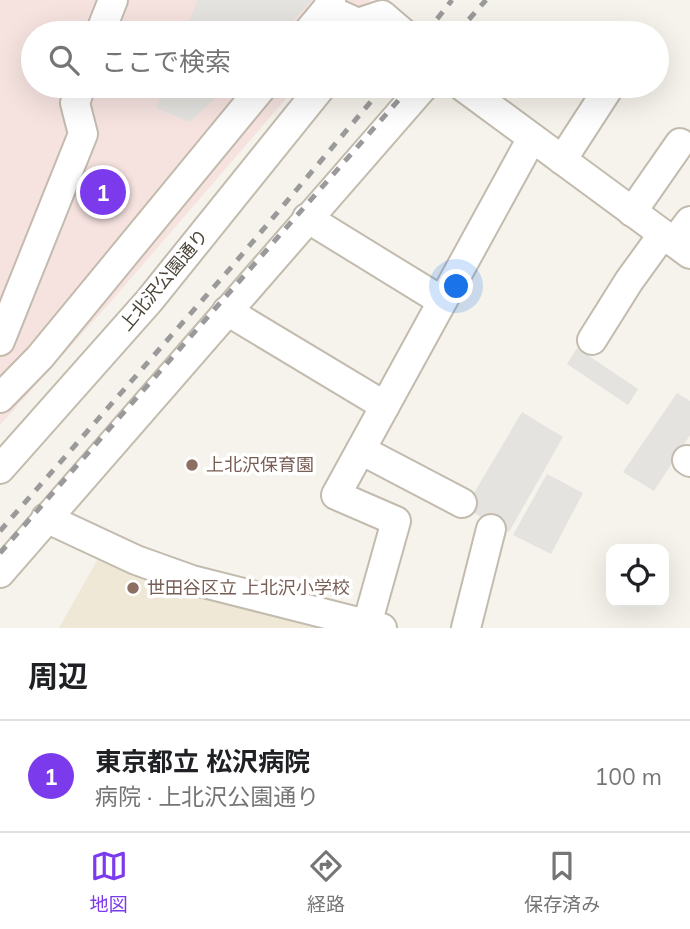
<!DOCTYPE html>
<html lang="ja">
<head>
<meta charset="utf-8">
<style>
	body { margin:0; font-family:Mulish,"Noto Sans JP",sans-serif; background:#f6f6f6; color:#202124 }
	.controls { position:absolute; right:21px; bottom:21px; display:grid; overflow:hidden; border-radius:14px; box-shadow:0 7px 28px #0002 }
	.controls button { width:63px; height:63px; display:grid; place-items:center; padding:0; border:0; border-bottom:2px solid #e0e0e0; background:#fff; color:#202124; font:35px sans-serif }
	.you { position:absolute; left:457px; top:287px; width:24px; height:24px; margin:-18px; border:5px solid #fff; border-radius:50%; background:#1a73e8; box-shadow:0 0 0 10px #1a73e833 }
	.badge { display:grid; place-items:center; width:46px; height:46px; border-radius:50%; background:#7c3aed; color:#fff; font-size:23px; font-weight:700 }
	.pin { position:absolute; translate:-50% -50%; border:4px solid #fff; box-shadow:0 2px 7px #0006 }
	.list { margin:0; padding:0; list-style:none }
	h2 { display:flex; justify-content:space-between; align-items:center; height:91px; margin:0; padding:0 28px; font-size:30px }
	h2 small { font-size:23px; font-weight:400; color:#757577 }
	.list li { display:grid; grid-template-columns:46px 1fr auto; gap:21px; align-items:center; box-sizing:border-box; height:112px; padding:0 28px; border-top:2px solid #e0e0e0 }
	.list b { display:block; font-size:26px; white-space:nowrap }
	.list p { margin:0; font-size:23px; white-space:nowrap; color:#757577 }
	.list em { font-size:23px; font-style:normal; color:#757577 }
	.icon { flex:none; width:38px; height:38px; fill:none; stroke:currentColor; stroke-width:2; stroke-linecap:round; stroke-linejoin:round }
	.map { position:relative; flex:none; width:690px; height:628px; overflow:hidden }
	.search { position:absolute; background:#fff; box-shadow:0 7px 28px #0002; left:21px; right:21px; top:21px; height:77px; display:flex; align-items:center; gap:18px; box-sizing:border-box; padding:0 24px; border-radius:38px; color:#757577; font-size:26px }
	.sheet { height:203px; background:#fff }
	nav { display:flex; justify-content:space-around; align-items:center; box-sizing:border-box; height:98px; border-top:2px solid #e0e0e0; background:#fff; font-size:19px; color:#757577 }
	nav a { display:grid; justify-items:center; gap:4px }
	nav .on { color:#7c3aed }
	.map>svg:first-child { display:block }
	.education { fill:#efe8d6 }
	.medical { fill:#f6e3e0 }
	.parking { fill:#e5e3e0 }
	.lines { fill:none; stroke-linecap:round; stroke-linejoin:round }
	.minor-casing { stroke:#c2bbae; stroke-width:32 }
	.minor { stroke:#fff; stroke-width:28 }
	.rail { stroke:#9a9a9a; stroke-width:5; stroke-dasharray:9 9; stroke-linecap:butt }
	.education-dot { fill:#8d6e63; stroke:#fff; stroke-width:2.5 }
	.labels { text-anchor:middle; stroke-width:7; stroke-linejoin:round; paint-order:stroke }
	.street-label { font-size:18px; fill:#4b4439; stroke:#fff }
	.education-label { font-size:18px; fill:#785e54; stroke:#fff; text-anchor:start }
</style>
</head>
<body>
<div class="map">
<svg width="690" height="628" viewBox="0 0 690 628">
	<rect width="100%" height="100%" fill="#f6f3ec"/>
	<polygon class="education" points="100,555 207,596 324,628 59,628"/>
	<polygon class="medical" points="0,0 371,0 343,33 33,33 33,86 297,86 114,298 0,425"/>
	<g class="parking">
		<polygon points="197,0 312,0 282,33 185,33"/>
		<polygon points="164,86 228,86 190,122 156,108"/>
		<polygon points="577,348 638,389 628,405 567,364"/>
		<polygon points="677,393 690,401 690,435 654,491 623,472"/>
		<polygon points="522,412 563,437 509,532 465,508"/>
		<polygon points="547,474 583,493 551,554 513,535"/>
	</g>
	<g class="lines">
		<g class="minor-casing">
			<g id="minor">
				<polyline points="327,9 358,23 382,15 403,33"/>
				<polyline points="100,33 113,0"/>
				<polyline points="307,33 327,9 331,0"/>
				<polyline points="462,86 690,254"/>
				<polyline points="562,160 610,86"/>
				<polyline points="632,212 680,143"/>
				<polyline points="307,218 442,301"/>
				<polyline points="674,242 690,221"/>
				<polyline points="227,311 385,406"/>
				<polyline points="592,340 629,281 663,234"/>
				<polyline points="0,341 83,134 75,103 81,86"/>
				<polyline points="0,398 40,357 263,86"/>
				<polyline points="361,450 462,503"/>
				<polyline points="687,460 690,462"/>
				<polyline points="0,469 149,301 322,86"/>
				<polyline points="46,518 136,560 192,580 382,628"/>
				<polyline points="0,573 424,86"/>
				<polyline points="366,628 396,521 336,495 532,138"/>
				<polyline points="466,628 491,529"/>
			</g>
		</g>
		<use href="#minor" class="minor"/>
		<g class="rail">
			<polyline points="426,33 452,0"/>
			<polyline points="457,33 486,0"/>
			<polyline points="0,531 234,264 384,86"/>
			<polyline points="0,553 411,86"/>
		</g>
	</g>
	<g class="education-dot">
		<circle cx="192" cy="465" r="7"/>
		<circle cx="133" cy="588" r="7"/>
	</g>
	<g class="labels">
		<g class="street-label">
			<text transform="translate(164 280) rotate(-50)" y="6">上北沢公園通り</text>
		</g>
		<g class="education-label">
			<text x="206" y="471">上北沢保育園</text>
			<text x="147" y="594">世田谷区立 上北沢小学校</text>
		</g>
	</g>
</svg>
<div class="controls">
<button><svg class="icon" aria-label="locate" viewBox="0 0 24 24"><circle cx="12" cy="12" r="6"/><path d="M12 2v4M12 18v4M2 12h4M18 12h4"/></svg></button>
</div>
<div class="you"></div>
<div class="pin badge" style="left:103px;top:192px">1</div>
<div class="search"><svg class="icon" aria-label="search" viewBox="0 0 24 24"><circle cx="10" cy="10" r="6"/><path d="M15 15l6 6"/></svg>ここで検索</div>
</div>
<section class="sheet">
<h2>周辺<small></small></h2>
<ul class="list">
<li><span class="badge">1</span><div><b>東京都立 松沢病院</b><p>病院 · 上北沢公園通り</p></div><em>100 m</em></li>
</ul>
</section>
<nav>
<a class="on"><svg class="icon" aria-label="map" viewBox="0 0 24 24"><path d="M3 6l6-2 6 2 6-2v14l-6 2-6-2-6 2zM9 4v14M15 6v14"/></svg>地図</a>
<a><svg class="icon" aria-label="directions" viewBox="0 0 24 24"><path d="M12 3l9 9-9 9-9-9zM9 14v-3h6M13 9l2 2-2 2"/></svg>経路</a>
<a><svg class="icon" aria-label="saved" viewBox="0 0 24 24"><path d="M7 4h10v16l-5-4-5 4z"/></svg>保存済み</a>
</nav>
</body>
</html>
